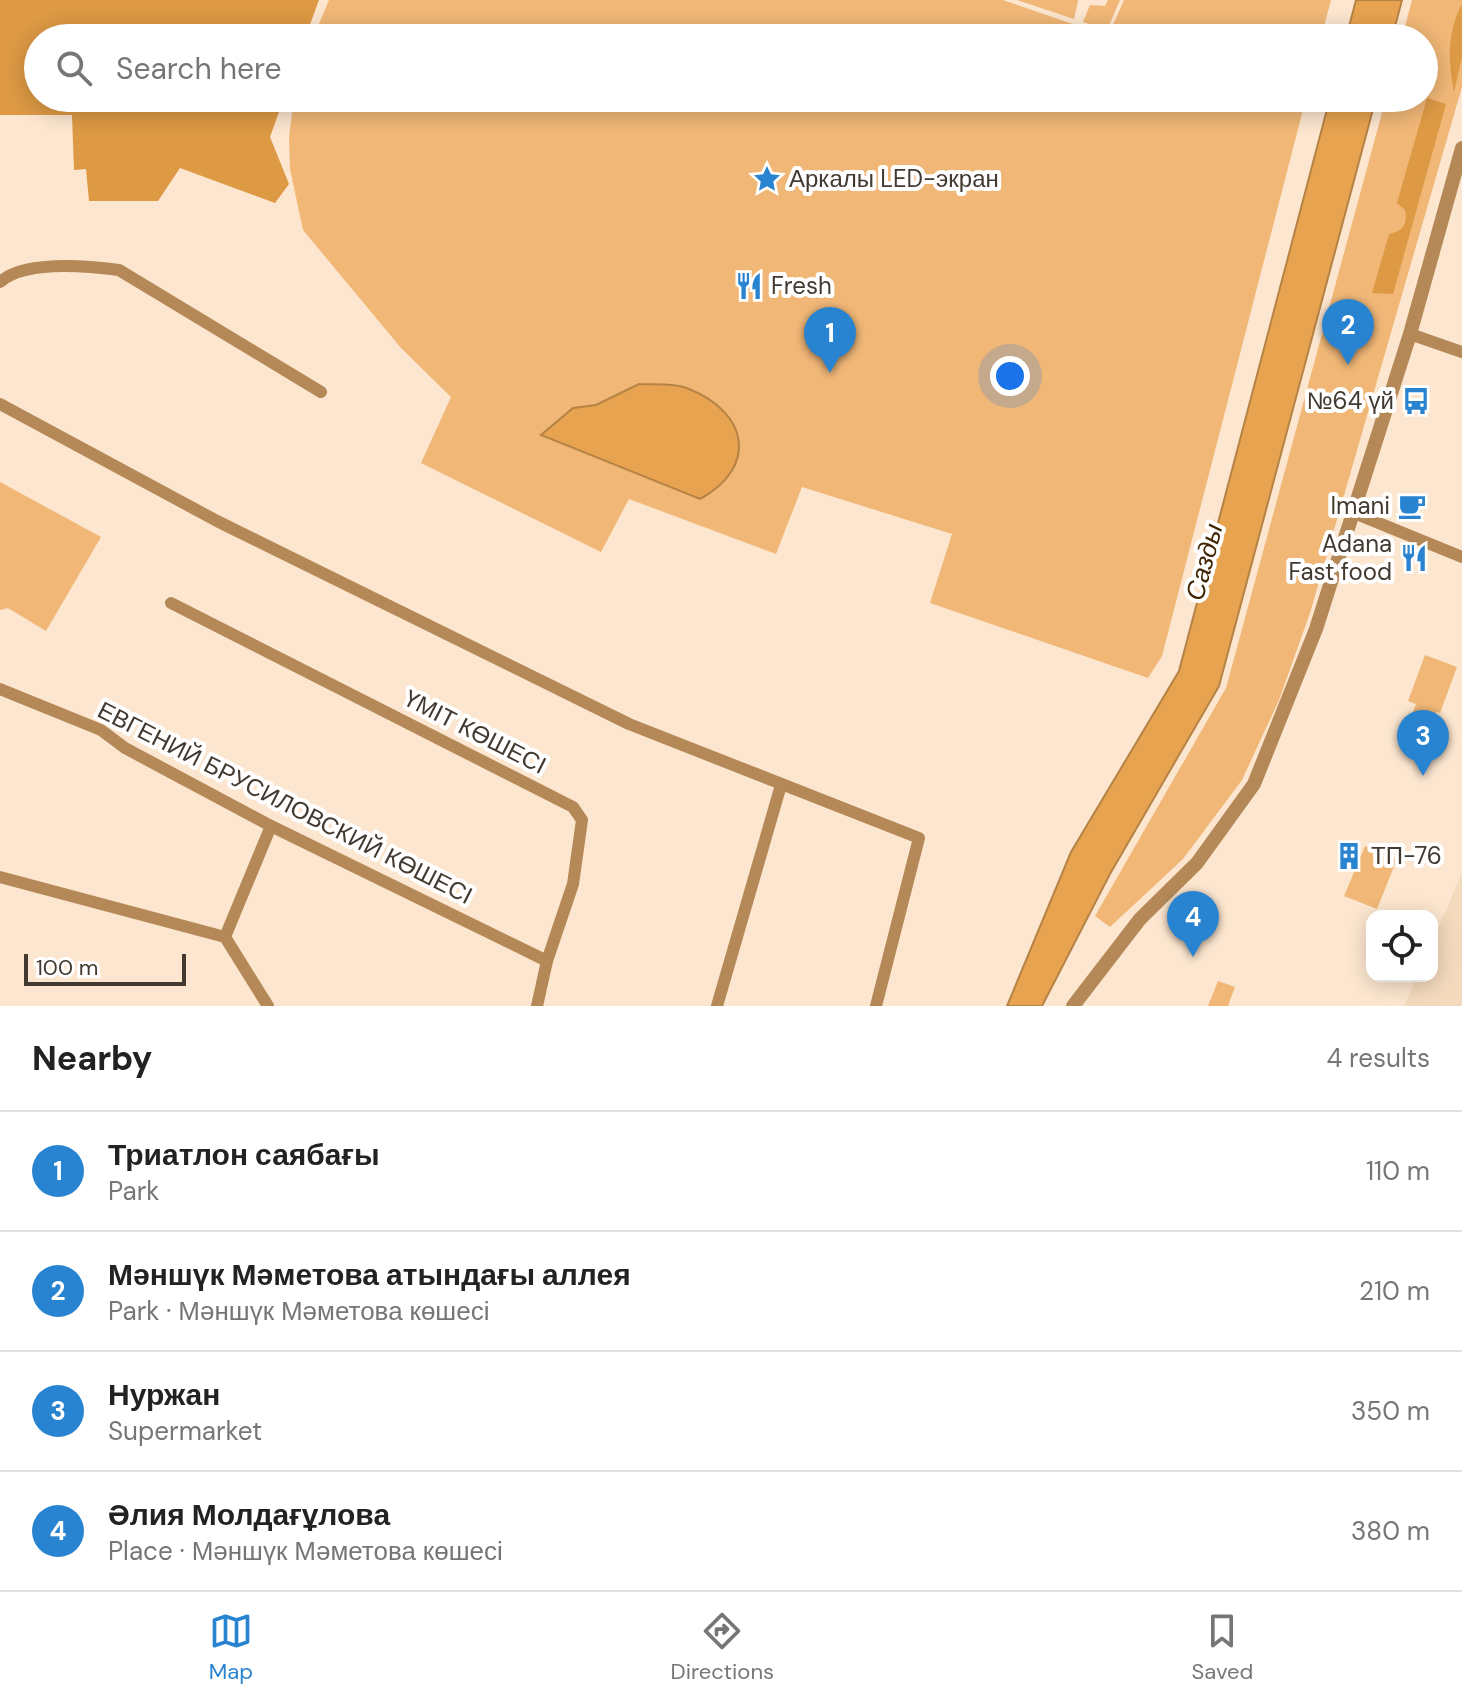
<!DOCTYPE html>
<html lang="en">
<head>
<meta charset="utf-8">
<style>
	body { margin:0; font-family:"DM Sans",sans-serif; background:#f6f6f6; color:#222 }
	.controls { position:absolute; right:24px; bottom:24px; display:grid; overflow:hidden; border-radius:16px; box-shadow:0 4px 20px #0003 }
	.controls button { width:72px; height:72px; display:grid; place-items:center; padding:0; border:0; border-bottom:2px solid #e0e0e0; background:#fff; color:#222; font:40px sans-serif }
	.scale { position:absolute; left:24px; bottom:20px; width:162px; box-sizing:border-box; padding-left:8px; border:4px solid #423930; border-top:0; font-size:22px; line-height:28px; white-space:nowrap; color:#423930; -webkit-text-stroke:6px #fff; paint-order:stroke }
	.you { position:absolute; left:1010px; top:376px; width:28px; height:28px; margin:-20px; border:6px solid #fff; border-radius:50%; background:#1a73e8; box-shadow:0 0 0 12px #1a73e833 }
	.badge { display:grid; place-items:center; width:52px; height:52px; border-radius:50%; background:#2883d0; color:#fff; font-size:26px; font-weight:700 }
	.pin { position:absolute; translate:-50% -66px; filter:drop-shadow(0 2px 4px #0008) }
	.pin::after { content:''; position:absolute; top:42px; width:28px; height:24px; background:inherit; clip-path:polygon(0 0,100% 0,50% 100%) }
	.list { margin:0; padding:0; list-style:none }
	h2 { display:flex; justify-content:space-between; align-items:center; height:104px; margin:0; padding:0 32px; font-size:34px }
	h2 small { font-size:26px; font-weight:400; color:#767676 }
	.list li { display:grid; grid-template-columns:52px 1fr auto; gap:24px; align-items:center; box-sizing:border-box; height:120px; padding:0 32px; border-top:2px solid #e0e0e0 }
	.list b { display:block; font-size:30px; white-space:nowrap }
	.list p { margin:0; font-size:26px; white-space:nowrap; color:#767676 }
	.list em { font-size:26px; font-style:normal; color:#767676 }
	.icon { flex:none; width:44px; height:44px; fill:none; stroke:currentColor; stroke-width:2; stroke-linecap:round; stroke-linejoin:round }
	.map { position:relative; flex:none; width:1462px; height:1006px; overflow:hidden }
	.search { position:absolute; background:#fff; box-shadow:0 4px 20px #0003; left:24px; right:24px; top:24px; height:88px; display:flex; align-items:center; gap:20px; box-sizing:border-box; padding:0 28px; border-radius:44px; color:#767676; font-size:30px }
	.sheet { height:584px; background:#fff }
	nav { display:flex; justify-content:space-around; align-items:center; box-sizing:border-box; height:112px; border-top:2px solid #e0e0e0; background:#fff; font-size:22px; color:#767676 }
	nav a { display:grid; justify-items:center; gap:4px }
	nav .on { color:#2883d0 }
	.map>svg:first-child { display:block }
	.built { fill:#f4dabd }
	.green { fill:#f0b777 }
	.forest { fill:#d94 }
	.water { fill:#e7a34f; stroke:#b68346; stroke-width:2 }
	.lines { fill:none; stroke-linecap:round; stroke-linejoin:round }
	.minor { stroke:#b48857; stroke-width:12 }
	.tertiary { stroke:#b48857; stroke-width:14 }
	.labels { text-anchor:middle; stroke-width:8; stroke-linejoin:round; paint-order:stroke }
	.poi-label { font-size:24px; fill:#423930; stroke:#fff; text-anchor:start }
	.street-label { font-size:24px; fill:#423930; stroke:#fff }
	.water-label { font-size:26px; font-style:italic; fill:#402500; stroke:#fff }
</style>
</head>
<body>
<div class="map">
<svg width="1462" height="1006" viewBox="0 0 1462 1006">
	<rect width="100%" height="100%" fill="#fce6cf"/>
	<polygon class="built" points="1462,873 1462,1006 1404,1006 1417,976 1432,976 1432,942"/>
	<g class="green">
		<polygon points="329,0 1003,0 1108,36 1124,0 1331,0 1321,38 313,38"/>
		<polygon points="1017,0 1078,0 1078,1 1074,19"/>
		<polygon points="1108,0 1120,0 1107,30 1083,22 1090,5 1105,6"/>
		<polygon points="1412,0 1462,0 1462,87 1310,613 1279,700 1242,780 1183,859 1110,927 1095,916 1226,688 1386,98 1424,98 1424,38 1402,38"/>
		<polygon points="294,98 1306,98 1162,656 1148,678 930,603 952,534 802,487 776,554 629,499 601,552 421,463 451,397 401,348 303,230 290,169 289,137"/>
		<polygon points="0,482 101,537 46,631 8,608 0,610"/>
		<polygon points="1425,655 1457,667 1440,713 1436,712 1422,750 1401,742 1416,704 1408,701"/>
		<polygon points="1365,846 1397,859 1377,909 1344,896"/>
		<polygon points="1218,981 1235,987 1228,1006 1208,1006"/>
	</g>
	<g class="forest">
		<polygon points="0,0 319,0 305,38 38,38 38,98 284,98 270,137 289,184 275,203 180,168 158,201 89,201 86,169 74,170 72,115 0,115"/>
		<path d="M1462 4V57L1454 92C1448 61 1447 32 1462 4Z"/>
		<path d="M1427 98 1446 104 1393 294 1372 293 1389 234C1403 231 1408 225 1405 210L1397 203Z"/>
	</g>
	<g class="water">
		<polygon points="1356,0 1402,0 1392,38 1346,38"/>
		<polygon points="1330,98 1376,98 1219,686 1110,874 1042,1006 1007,1006 1071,852 1179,671"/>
		<path d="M639 384C655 385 675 383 689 389 749 413 758 467 700 499L541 435 573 408 596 405Z"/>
	</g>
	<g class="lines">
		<g class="minor">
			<path d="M0 282C25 260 88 266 119 270L321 392"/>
			<polyline points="1410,334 1462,352"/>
			<polyline points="0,404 217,521 629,724 919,838 876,1006"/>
			<polyline points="1354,513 1462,557"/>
			<polyline points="171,603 573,807 582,820 573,884 547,961 537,1006"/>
			<polyline points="0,689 101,730 125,748 271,826 547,961"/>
			<polyline points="0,877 225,937"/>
			<polyline points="225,937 271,826"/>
			<polyline points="225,937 268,1006"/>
			<polyline points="717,1006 781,785"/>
		</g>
		<polyline class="tertiary" points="1073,1006 1140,919 1197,863 1254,784 1316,629 1410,334 1462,148"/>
	</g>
	<defs>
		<g id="sight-bare" transform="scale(2.16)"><path d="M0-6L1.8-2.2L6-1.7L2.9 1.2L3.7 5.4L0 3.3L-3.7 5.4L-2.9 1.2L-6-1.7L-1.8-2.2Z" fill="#2883d0" stroke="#fff" stroke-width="2.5" paint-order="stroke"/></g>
		<g id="restaurant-bare" transform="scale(2.16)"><path d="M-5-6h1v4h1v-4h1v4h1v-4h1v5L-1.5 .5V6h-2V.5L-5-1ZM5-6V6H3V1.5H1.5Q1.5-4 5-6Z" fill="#2883d0" stroke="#fff" stroke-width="2.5" paint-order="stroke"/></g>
		<g id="bus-bare" transform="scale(2.16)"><path d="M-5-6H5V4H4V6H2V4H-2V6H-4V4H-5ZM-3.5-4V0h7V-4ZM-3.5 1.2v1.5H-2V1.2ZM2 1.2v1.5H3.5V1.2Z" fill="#2883d0" stroke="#fff" stroke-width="2.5" paint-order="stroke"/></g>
		<g id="cafe-bare" transform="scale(2.16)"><path d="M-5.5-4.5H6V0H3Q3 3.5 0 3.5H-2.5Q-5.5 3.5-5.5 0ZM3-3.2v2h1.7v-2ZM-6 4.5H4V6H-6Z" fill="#2883d0" stroke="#fff" stroke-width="2.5" paint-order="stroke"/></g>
		<g id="building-bare" transform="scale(2.16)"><path d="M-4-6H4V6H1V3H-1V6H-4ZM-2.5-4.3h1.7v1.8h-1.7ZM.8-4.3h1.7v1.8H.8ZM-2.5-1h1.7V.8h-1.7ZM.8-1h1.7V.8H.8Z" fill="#2883d0" stroke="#fff" stroke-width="2.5" paint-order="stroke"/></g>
	</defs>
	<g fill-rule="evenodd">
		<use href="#sight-bare" x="767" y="179"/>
		<use href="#restaurant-bare" x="749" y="286"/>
		<use href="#bus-bare" x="1416" y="401"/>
		<use href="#cafe-bare" x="1412" y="506"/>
		<use href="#restaurant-bare" x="1414" y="558"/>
		<use href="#building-bare" x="1349" y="856"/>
	</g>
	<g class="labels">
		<g class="poi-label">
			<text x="789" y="187">Аркалы LED-экран</text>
			<text x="771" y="294">Fresh</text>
			<text x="1394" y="409" text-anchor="end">№64 үй</text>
			<text x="1390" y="514" text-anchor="end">Imani</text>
			<text x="1392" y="552" text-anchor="end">Adana<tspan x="1392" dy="28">Fast food</tspan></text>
			<text x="1371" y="864">ТП-76</text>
		</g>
		<g class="street-label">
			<text transform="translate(475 732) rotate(27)" y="8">ҮМІТ КӨШЕСІ</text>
			<text transform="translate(285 803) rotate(27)" y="8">ЕВГЕНИЙ БРУСИЛОВСКИЙ КӨШЕСІ</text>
		</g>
		<g class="water-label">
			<text transform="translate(1204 562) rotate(-75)" y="9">Сазды</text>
		</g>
	</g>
</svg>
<div class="controls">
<button><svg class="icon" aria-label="locate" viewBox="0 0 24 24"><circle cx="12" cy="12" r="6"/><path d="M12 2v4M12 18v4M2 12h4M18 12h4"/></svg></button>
</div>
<div class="scale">100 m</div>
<div class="you"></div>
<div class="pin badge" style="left:830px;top:373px">1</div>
<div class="pin badge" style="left:1348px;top:365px">2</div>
<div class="pin badge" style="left:1423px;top:776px">3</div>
<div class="pin badge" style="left:1193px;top:957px">4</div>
<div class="search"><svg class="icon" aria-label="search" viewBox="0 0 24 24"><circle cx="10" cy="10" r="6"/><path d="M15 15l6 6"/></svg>Search here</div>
</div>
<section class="sheet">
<h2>Nearby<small>4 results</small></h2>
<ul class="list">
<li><span class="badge">1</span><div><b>Триатлон саябағы</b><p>Park</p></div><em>110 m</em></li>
<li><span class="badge">2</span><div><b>Мәншүк Мәметова атындағы аллея</b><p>Park · Мәншүк Мәметова көшесі</p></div><em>210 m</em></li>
<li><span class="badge">3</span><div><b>Нуржан</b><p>Supermarket</p></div><em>350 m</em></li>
<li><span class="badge">4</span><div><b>Әлия Молдағұлова</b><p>Place · Мәншүк Мәметова көшесі</p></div><em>380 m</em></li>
</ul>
</section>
<nav>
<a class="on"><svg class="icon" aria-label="map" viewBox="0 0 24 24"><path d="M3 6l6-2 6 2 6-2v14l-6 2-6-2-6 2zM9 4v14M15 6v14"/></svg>Map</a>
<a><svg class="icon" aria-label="directions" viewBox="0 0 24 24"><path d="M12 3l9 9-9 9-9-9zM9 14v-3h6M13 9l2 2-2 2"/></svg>Directions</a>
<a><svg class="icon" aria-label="saved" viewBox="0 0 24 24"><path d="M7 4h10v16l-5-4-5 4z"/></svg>Saved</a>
</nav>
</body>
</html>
